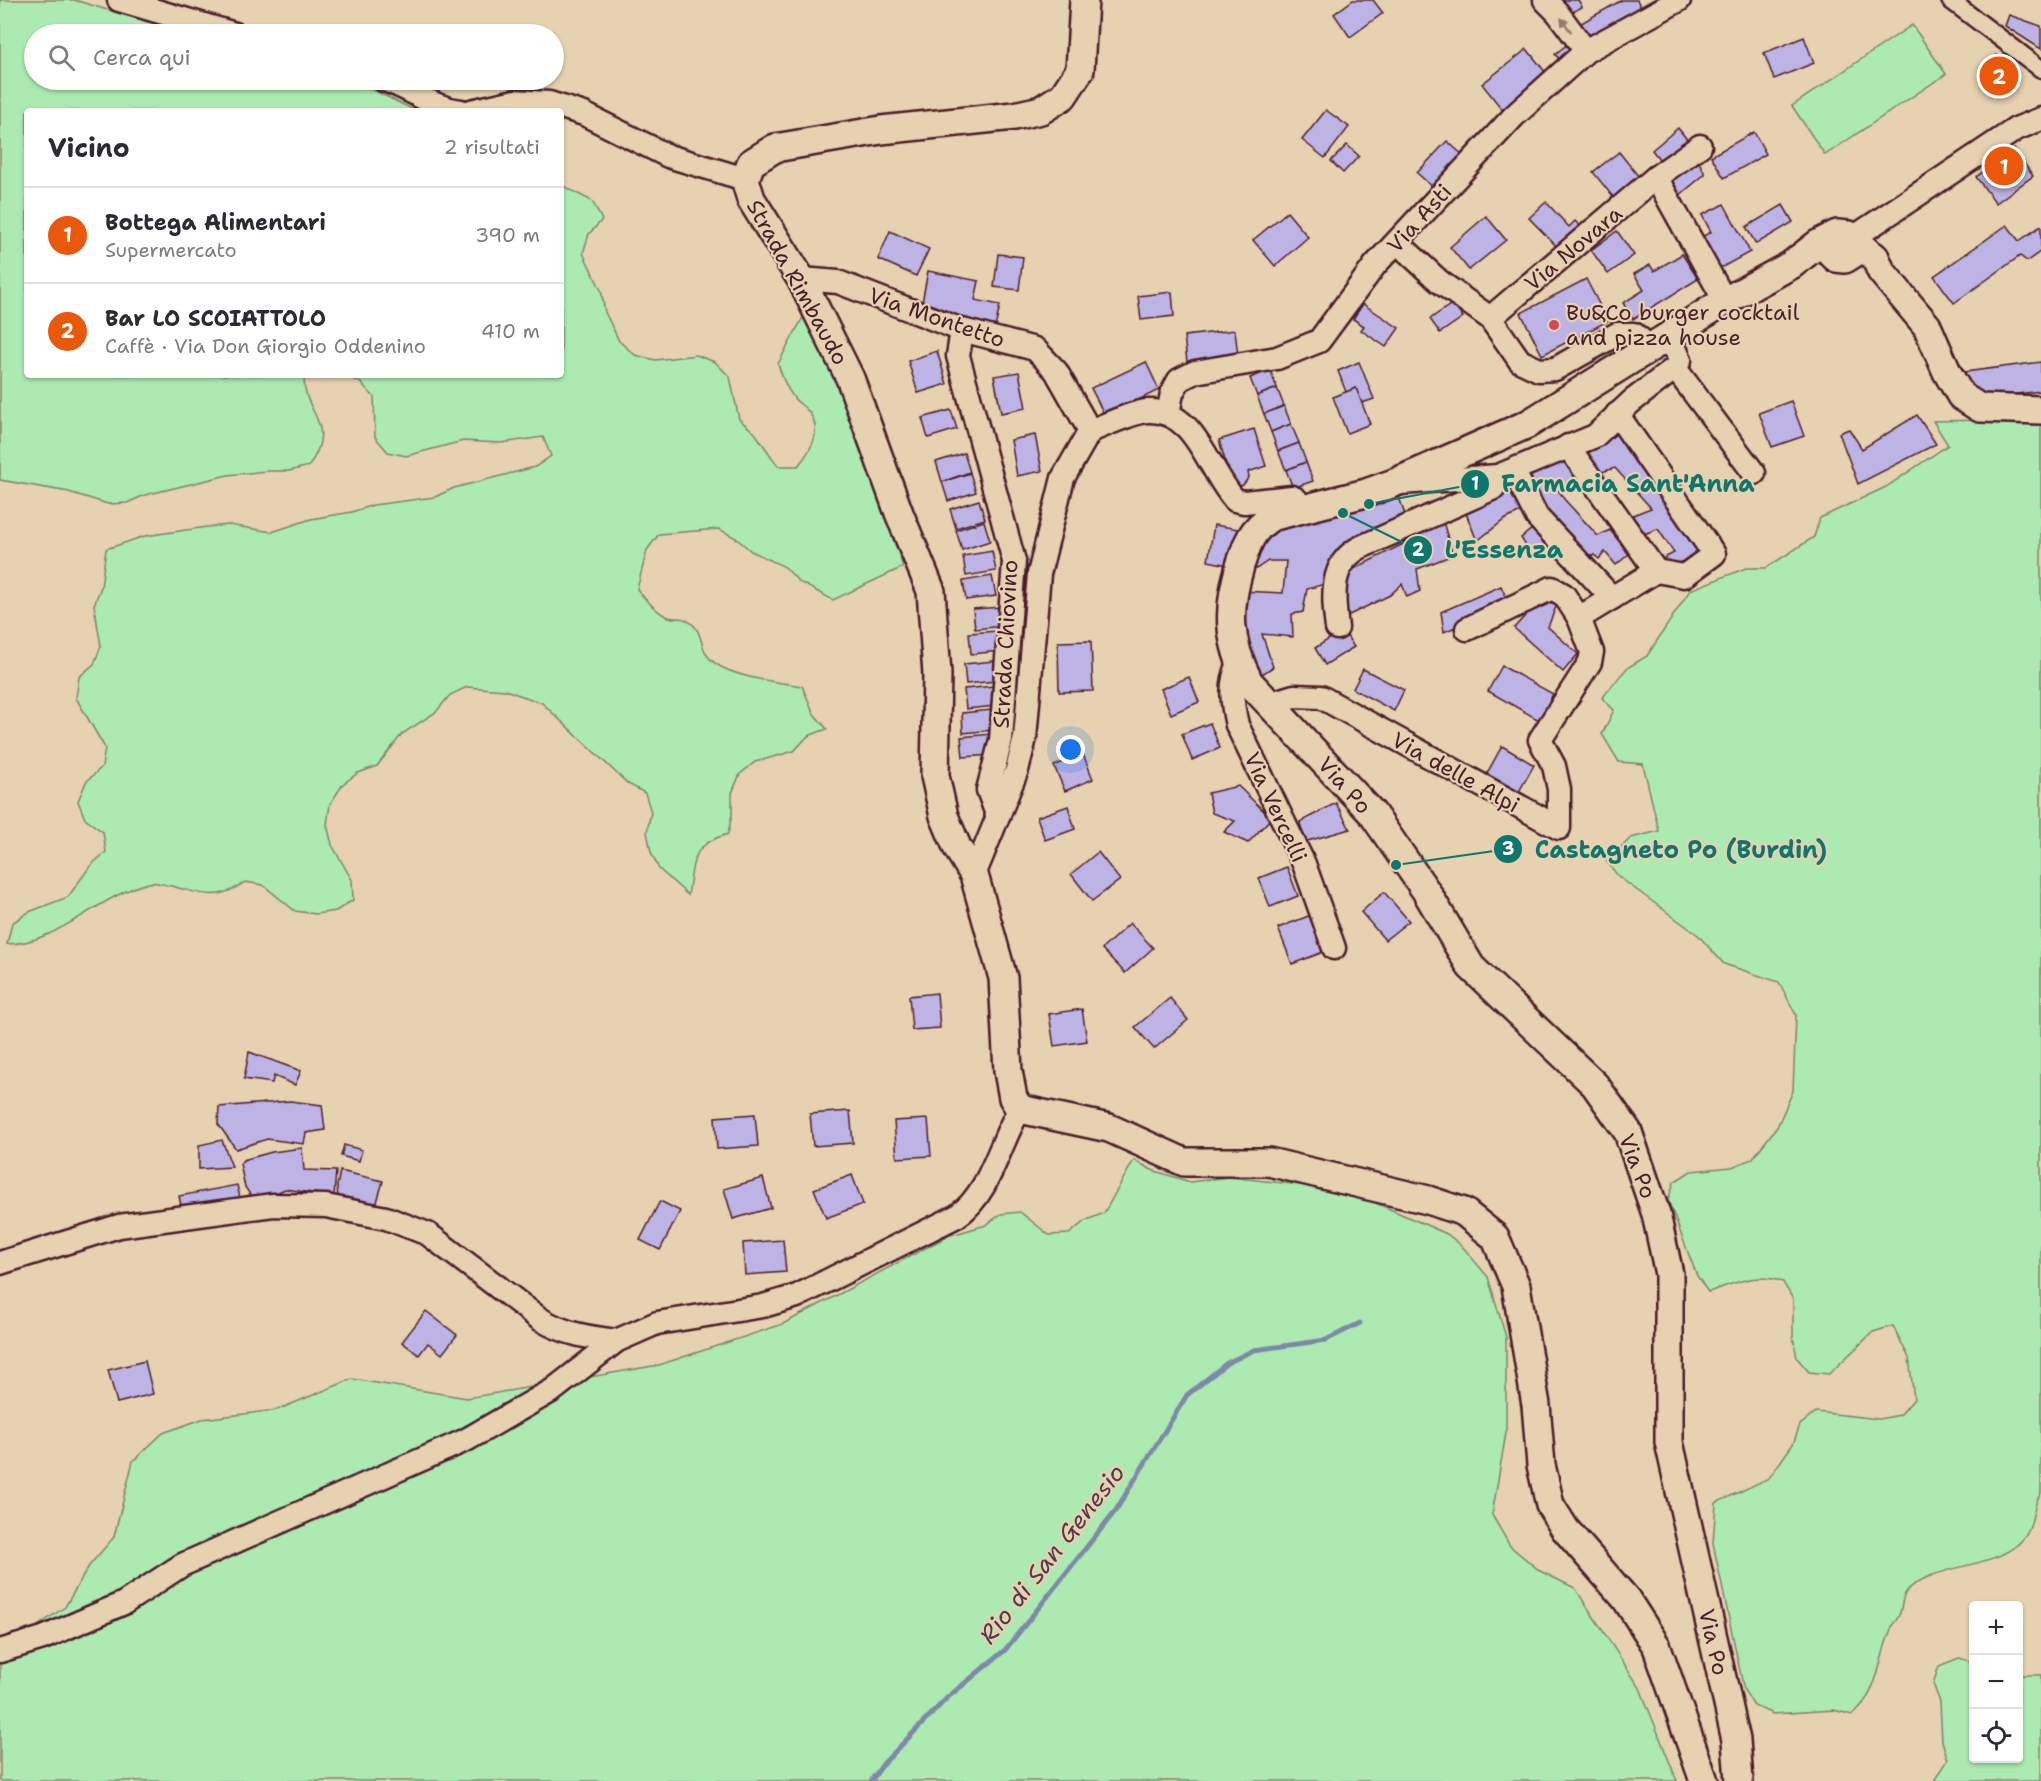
<!DOCTYPE html>
<html lang="it">
<head>
<meta charset="utf-8">
<style>
	body { margin:0; font-family:"Shantell Sans",sans-serif; background:#f7f7f7; color:#2b2b33 }
	.controls { position:absolute; right:18px; bottom:18px; display:grid; overflow:hidden; border-radius:6px; box-shadow:0 2px 4px #0004 }
	.controls button { width:54px; height:54px; display:grid; place-items:center; padding:0; border:0; border-bottom:2px solid #e1e1e2; background:#fff; color:#2b2b33; font:30px sans-serif }
	.you { position:absolute; left:1071px; top:750px; width:21px; height:21px; margin:-15px; border:4px solid #fff; border-radius:50%; background:#1a73e8; box-shadow:0 0 0 9px #1a73e833 }
	.badge { display:grid; place-items:center; width:39px; height:39px; border-radius:50%; background:#ea580c; color:#fff; font-size:20px; font-weight:700 }
	.pin { position:absolute; translate:-50% -50%; border:3px solid #fff; box-shadow:0 2px 6px #0006 }
	.list { margin:0; padding:0; list-style:none }
	h2 { display:flex; justify-content:space-between; align-items:center; height:78px; margin:0; padding:0 24px; font-size:26px }
	h2 small { font-size:20px; font-weight:400; color:#7c7c81 }
	.list li { display:grid; grid-template-columns:39px 1fr auto; gap:18px; align-items:center; box-sizing:border-box; height:96px; padding:0 24px; border-top:2px solid #e1e1e2 }
	.list b { display:block; font-size:22px; white-space:nowrap }
	.list p { margin:0; font-size:20px; white-space:nowrap; color:#7c7c81 }
	.list em { font-size:20px; font-style:normal; color:#7c7c81 }
	.icon { flex:none; width:33px; height:33px; fill:none; stroke:currentColor; stroke-width:2; stroke-linecap:round; stroke-linejoin:round }
	.map { position:relative; flex:none; width:2041px; height:1781px; overflow:hidden }
	.search { position:absolute; background:#fff; box-shadow:0 2px 4px #0004; left:24px; top:24px; width:540px; height:66px; display:flex; align-items:center; gap:15px; box-sizing:border-box; padding:0 21px; border-radius:33px; color:#7c7c81; font-size:22px }
	.panel { position:absolute; background:#fff; box-shadow:0 2px 4px #0004; left:24px; top:108px; width:540px; height:270px; border-radius:6px }
	.map>svg:first-child { display:block }
	.green { fill:#aceab1; stroke:#7b846e; stroke-width:1.5 }
	.lines { fill:none; stroke-linecap:round; stroke-linejoin:round }
	.stream { stroke:#7e89a8; stroke-width:5 }
	.building { fill:#bdb3e5; stroke:#4a1f2b; stroke-width:1.5 }
	.pedestrian-casing { stroke:#4a1f2b; stroke-width:21 }
	.minor-casing { stroke:#4a1f2b; stroke-width:27 }
	.tertiary-casing { stroke:#4a1f2b; stroke-width:32 }
	.pedestrian { stroke:#e6d1b0; stroke-width:16 }
	.minor { stroke:#e6d1b0; stroke-width:22 }
	.tertiary { stroke:#e6d1b0; stroke-width:27 }
	.oneway { fill:#98786e }
	.poi-dot { fill:#d1495b; stroke:#e6d1b0; stroke-width:2 }
	.labels { text-anchor:middle; stroke-width:4.5; stroke-linejoin:round; paint-order:stroke }
	.street-label { font-size:22px; fill:#4a1f2b; stroke:#e6d1b0 }
	.poi-label { font-size:22px; fill:#4a1f2b; stroke:#e6d1b0; text-anchor:start }
	.water-label { font-size:24px; font-style:italic; fill:#57394a; stroke:#e6d1b0 }
	.leader { fill:none; stroke:#0f766e; stroke-width:2 }
	.callout-dot { fill:#0f766e; stroke:#e6d1b0; stroke-width:2 }
	.mark-label { font-size:18px; text-anchor:middle; font-weight:bold; fill:#fff }
	.callout-label { font-size:24px; text-anchor:middle; font-weight:bold; fill:#0f766e; stroke:#e6d1b0; stroke-width:4.5; stroke-linejoin:round; paint-order:stroke }
</style>
</head>
<body>
<div class="map">
<svg width="2041" height="1781" viewBox="0 0 2041 1781">
	<rect width="100%" height="100%" fill="#e6d1b0"/>
	<filter id="ink" filterUnits="userSpaceOnUse"><feTurbulence type="fractalNoise" baseFrequency=".0167" numOctaves="2"/><feDisplacementMap in="SourceGraphic" scale="12" xChannelSelector="R" yChannelSelector="G"/><feConvolveMatrix kernelMatrix="1 2 1 2 8 2 1 2 1" color-interpolation-filters="sRGB"/></filter>
	<g filter="url(#ink)">
		<g class="green">
			<path d="M0 0H74L189 34H34V80H339L373 90 416 111H27V375H304C302 415 339 421 309 466L289 471H267L228 475 145 495 127 503 108 504 69 492 0 480Z"/>
			<polygon points="1912,25 1946,74 1825,155 1792,106"/>
			<path d="M561 185 592 201 602 220 589 234 583 253 601 290 605 312 619 341 635 355 655 360 696 355 715 362 730 377 739 419 755 433 778 466H798C811 450 824 430 808 411 804 406 798 403 794 398 786 388 782 376 778 364L808 308 847 405 903 567 833 600 799 582 785 567 751 551 736 538 719 529 659 534 647 550 637 589C645 599 656 612 668 617 674 619 681 617 686 620 703 628 699 643 707 655 721 677 778 682 802 686L814 714 827 729 808 736 794 751 755 762 740 774 732 793V814L728 834C690 845 694 861 688 895L659 869 651 852 647 832 651 812 645 793 628 784 542 703 505 690 467 687 450 695 436 712 402 734 377 766 358 773 343 784 330 804 327 825 332 845 352 880 353 900 336 911 316 914 295 911 263 885 245 882C217 902 203 894 171 886 164 885 156 881 149 883 99 895 58 944 7 944L12 923 29 912 68 897 91 865 106 852 103 832 85 819 78 801 86 782 102 767 105 748 76 698 79 677 94 664 101 646 94 605 101 587 106 549 145 536 207 527 229 525 272 532 311 519 352 512 373 505 435 497 454 488 535 467 551 456 543 437 501 443 463 441 406 456 388 452 375 437 374 397 360 382 346 375H561Z"/>
			<path d="M2041 419V1493C2031 1507 2035 1525 2023 1539 1998 1570 1931 1563 1907 1591 1902 1596 1902 1606 1900 1613 1897 1618 1893 1623 1891 1629 1877 1662 1881 1690 1852 1715L1834 1710 1773 1714 1754 1706 1744 1690 1713 1543 1716 1503 1769 1478 1793 1444 1800 1425 1816 1412 1879 1419 1900 1415 1914 1399 1909 1358 1893 1326 1873 1332 1829 1374 1809 1372 1797 1358 1793 1337V1299L1783 1282C1755 1272 1736 1283 1708 1292L1697 1276 1668 1200 1674 1182 1691 1171 1732 1167 1752 1159 1777 1127 1793 1091 1796 1015 1779 982 1724 964 1698 935 1619 877 1606 861 1631 838 1659 831 1643 764 1619 762 1602 734 1614 710 1602 698 1627 668 1647 656 1690 590 1746 568H1766L1814 537 1820 518 1886 487 1948 445 1933 421Z"/>
			<polygon points="1134,1160 1152,1170 1190,1182 1228,1177 1346,1190 1447,1234 1462,1246 1488,1277 1506,1337 1506,1433 1492,1515 1510,1546 1540,1571 1575,1588 1640,1688 1677,1781 0,1781 0,1652 65,1607 89,1566 114,1537 133,1461 163,1433 202,1419 277,1410 352,1379 467,1398 659,1365 783,1324 948,1236 986,1225 1001,1214 1020,1212 1049,1235 1069,1234 1085,1221 1104,1213"/>
			<polygon points="1959,1658 1973,1662 1974,1758 2018,1758 2019,1675 2041,1675 2041,1781 1935,1781 1948,1760 1942,1741 1940,1702 1933,1684 1939,1666"/>
		</g>
		<g class="lines">
			<polyline class="stream" points="871,1781 883,1764 947,1698 1005,1650 1116,1510 1187,1395 1227,1363 1254,1350 1326,1340 1360,1323"/>
		</g>
		<g class="building">
			<polygon points="1353,0 1373,0 1383,13 1350,37 1334,14"/>
			<polygon points="1558,0 1578,0 1582,7 1567,15"/>
			<polygon points="1622,0 1637,0 1643,11 1585,43 1576,26"/>
			<polygon points="2009,15 2041,26 2041,49 2005,26"/>
			<polygon points="1804,37 1814,63 1774,79 1764,53"/>
			<polygon points="1569,43 1577,53 1563,64 1555,54"/>
			<polygon points="1527,49 1550,78 1505,113 1482,84"/>
			<polygon points="1997,55 2015,79 1997,91 1980,67"/>
			<polygon points="1326,110 1349,127 1325,158 1302,140"/>
			<polygon points="1678,128 1689,142 1663,164 1652,150"/>
			<polygon points="1754,132 1766,154 1724,178 1711,156"/>
			<polygon points="1447,141 1465,157 1435,189 1417,173"/>
			<polygon points="1347,145 1359,156 1343,173 1331,161"/>
			<polygon points="2014,149 2033,176 1996,203 1976,177"/>
			<polygon points="1619,152 1639,177 1613,197 1593,172"/>
			<polygon points="1697,158 1705,174 1675,199 1666,184"/>
			<polygon points="1546,202 1569,227 1575,221 1584,230 1562,252 1529,218"/>
			<polygon points="1724,204 1750,252 1715,271 1698,239 1711,232 1702,215"/>
			<polygon points="1783,205 1793,222 1756,244 1746,227"/>
			<polygon points="1287,212 1308,237 1275,266 1253,240"/>
			<polygon points="1486,216 1506,240 1469,270 1450,247"/>
			<polygon points="2007,225 2019,241 2041,226 2041,251 2027,261 2020,256 1954,303 1934,276"/>
			<polygon points="890,231 929,249 916,276 878,259"/>
			<polygon points="1617,231 1634,255 1608,274 1591,250"/>
			<polygon points="998,254 1023,257 1019,290 994,287"/>
			<polygon points="1682,254 1698,279 1633,319 1623,303 1644,290 1634,274 1650,265 1654,271"/>
			<polygon points="928,271 979,281 975,300 1000,305 995,328 920,313"/>
			<polygon points="1586,279 1608,321 1542,355 1521,313"/>
			<polygon points="1172,292 1174,316 1141,320 1138,296"/>
			<polygon points="1453,303 1463,317 1440,333 1430,319"/>
			<polygon points="1363,304 1399,328 1386,347 1361,330 1364,326 1353,319"/>
			<polygon points="1235,330 1238,356 1187,362 1184,336"/>
			<polygon points="937,351 947,384 918,393 908,361"/>
			<polygon points="1146,362 1159,390 1105,416 1091,388"/>
			<polygon points="1359,362 1374,399 1362,403 1356,388 1346,392 1338,371"/>
			<polygon points="2041,362 2041,391 1968,400 1965,372"/>
			<polygon points="1270,370 1277,388 1257,396 1250,378"/>
			<polygon points="1019,372 1026,408 1001,413 994,376"/>
			<polygon points="1277,388 1284,406 1264,414 1257,396"/>
			<polygon points="1356,388 1370,424 1347,433 1333,397"/>
			<polygon points="1791,401 1804,436 1772,447 1759,413"/>
			<polygon points="1284,406 1291,424 1271,432 1264,414"/>
			<polygon points="951,410 957,429 928,438 922,418"/>
			<polygon points="1917,415 1936,444 1858,484 1839,433 1849,429 1862,449"/>
			<polygon points="1291,424 1299,443 1278,451 1271,432"/>
			<polygon points="1254,429 1266,466 1248,472 1249,477 1243,485 1233,488 1219,440"/>
			<polygon points="1618,429 1700,555 1665,569 1660,560 1674,553 1658,529 1635,537 1628,517 1651,508 1615,468 1591,475 1577,450"/>
			<polygon points="1035,435 1042,471 1017,476 1011,440"/>
			<polygon points="1299,443 1306,462 1286,470 1278,451"/>
			<polygon points="1564,452 1579,476 1557,488 1564,499 1598,536 1610,530 1629,554 1616,565 1605,552 1599,559 1594,555 1584,561 1538,512 1522,471"/>
			<polygon points="964,453 970,472 942,482 936,462"/>
			<polygon points="1306,462 1313,481 1293,488 1286,470"/>
			<polygon points="970,473 976,492 948,501 942,482"/>
			<polygon points="1511,487 1527,509 1504,520 1477,541 1466,513"/>
			<polygon points="1399,497 1407,521 1340,549 1330,569 1328,583 1307,589 1303,612 1292,614 1293,637 1262,634 1273,667 1256,678 1233,627 1240,591 1283,593 1286,561 1268,561 1256,569 1250,565 1254,538 1275,528 1358,501"/>
			<polygon points="979,500 985,519 956,528 950,509"/>
			<polygon points="984,521 990,541 962,550 956,530"/>
			<polygon points="1443,522 1453,555 1417,569 1420,591 1407,597 1402,584 1390,595 1341,619 1344,574 1417,537 1421,527"/>
			<polygon points="1214,525 1239,529 1233,566 1208,561"/>
			<polygon points="1533,528 1548,544 1532,556 1521,538"/>
			<polygon points="992,551 996,571 966,576 963,556"/>
			<polygon points="992,576 996,596 966,600 963,581"/>
			<polygon points="1501,586 1509,604 1444,632 1441,612"/>
			<polygon points="1542,597 1557,604 1548,627 1578,654 1563,672 1514,628"/>
			<polygon points="1002,607 1004,626 975,629 973,609"/>
			<polygon points="1343,630 1354,647 1325,665 1315,648"/>
			<polygon points="999,631 1001,651 971,654 969,633"/>
			<polygon points="1091,641 1093,691 1059,692 1058,642"/>
			<polygon points="994,661 996,681 966,684 964,664"/>
			<polygon points="1502,666 1553,694 1539,720 1488,691"/>
			<polygon points="1363,669 1404,690 1394,711 1353,689"/>
			<polygon points="1189,677 1199,702 1171,714 1161,689"/>
			<polygon points="994,686 996,706 966,709 964,689"/>
			<polygon points="992,710 993,730 963,733 962,713"/>
			<polygon points="1210,723 1220,748 1192,760 1182,734"/>
			<polygon points="991,734 993,755 963,757 961,737"/>
			<polygon points="1502,746 1534,765 1517,795 1485,777"/>
			<polygon points="1083,754 1093,779 1065,791 1054,766"/>
			<polygon points="1238,786 1271,818 1248,843 1224,832 1235,821 1212,813 1208,793"/>
			<polygon points="1336,803 1350,829 1304,842 1300,822"/>
			<polygon points="1068,806 1075,829 1045,840 1037,817"/>
			<polygon points="1098,852 1120,880 1092,901 1071,874"/>
			<polygon points="1287,867 1298,896 1270,907 1259,878"/>
			<polygon points="1384,892 1409,921 1385,940 1361,912"/>
			<polygon points="1311,915 1326,951 1292,964 1278,928"/>
			<polygon points="1130,923 1153,948 1125,973 1102,949"/>
			<polygon points="937,993 940,1028 912,1030 909,996"/>
			<polygon points="1170,998 1188,1020 1154,1049 1135,1027"/>
			<polygon points="1082,1009 1087,1041 1054,1046 1049,1014"/>
			<polygon points="249,1052 301,1071 295,1085 274,1076 272,1083 244,1079"/>
			<polygon points="290,1101 322,1105 325,1130 306,1133 304,1144 267,1139 236,1149 218,1124 219,1107"/>
			<polygon points="850,1111 853,1143 813,1146 810,1114"/>
			<polygon points="755,1114 758,1146 717,1149 715,1117"/>
			<polygon points="928,1119 931,1156 897,1158 894,1121"/>
			<polygon points="222,1140 232,1167 199,1169 199,1145"/>
			<polygon points="344,1145 362,1150 359,1161 341,1156"/>
			<polygon points="302,1148 304,1170 336,1171 334,1196 285,1189 255,1202 245,1187 240,1164 243,1160 272,1152"/>
			<polygon points="340,1171 383,1181 376,1206 338,1199 337,1186"/>
			<polygon points="852,1175 863,1204 826,1218 814,1189"/>
			<polygon points="763,1178 771,1208 733,1219 724,1189"/>
			<polygon points="237,1185 241,1202 183,1214 179,1196"/>
			<polygon points="660,1201 680,1211 660,1250 640,1240"/>
			<polygon points="783,1240 786,1272 745,1275 743,1243"/>
			<polygon points="426,1311 457,1335 442,1354 428,1343 419,1355 402,1342"/>
			<polygon points="145,1361 153,1394 117,1403 108,1370"/>
		</g>
		<g class="lines">
			<g class="pedestrian-casing">
				<polyline id="pedestrian" points="1950,0 2041,69"/>
			</g>
			<g class="minor-casing">
				<g id="minor">
					<polyline points="119,0 235,34"/>
					<polyline points="1545,0 1557,12 1586,51"/>
					<path d="M384 80C412 88 431 108 461 111"/>
					<polyline points="471,111 515,101 549,103 584,114 668,156 745,179"/>
					<polyline points="1656,177 1725,301"/>
					<polyline points="1853,238 2016,129 2041,119"/>
					<polyline points="1398,243 1440,282 1490,318 1520,361 1539,370 1555,369 1617,334 1634,334 1651,348"/>
					<polyline points="801,279 838,282 962,330 1035,349 1056,371 1090,431"/>
					<polyline points="1490,318 1656,177 1700,146"/>
					<polyline points="962,330 958,356 1014,561 1001,740 988,790 998,817"/>
					<polyline points="1675,368 1754,473"/>
					<polyline points="1168,414 1172,393 1179,380 1195,372 1277,358 1319,341 1375,265 1514,116 1586,51 1679,0"/>
					<path d="M1090 431C1106 425 1132 412 1148 411 1196 409 1208 471 1235 500L1244 502 1292 497 1296 499 1298 509"/>
					<polyline points="1568,446 1656,571"/>
					<polyline points="1513,470 1537,517 1612,598"/>
					<polyline points="1401,483 1498,476 1595,436 1631,402 1675,368 1680,360 1670,337"/>
					<path d="M1337 628C1333 597 1329 563 1361 547L1494 488 1498 476"/>
					<polyline points="1467,629 1552,588 1564,595 1579,618"/>
					<path d="M1239 664C1229 684 1232 703 1237 725L1304 864 1334 948"/>
					<polyline points="1268,704 1294,696 1321,697 1559,828 1559,789 1554,766 1540,740 1590,662 1592,652 1579,618 1656,571 1684,576 1714,554 1617,414"/>
					<polyline points="974,875 1017,770 1025,738 1039,574 1063,478 1090,431"/>
					<path d="M0 1263 119 1226 273 1205 326 1206 386 1218 428 1234 540 1319C565 1334 587 1337 616 1341"/>
					<path d="M0 1651 43 1638 124 1603 182 1565 466 1440 553 1390 616 1341 657 1323 763 1306 797 1296 957 1216C991 1193 999 1142 1020 1109"/>
				</g>
			</g>
			<g class="tertiary-casing">
				<g id="tertiary">
					<polyline points="1084,0 1080,70 1063,96 1041,110 1014,116 881,130 775,148 751,163 745,179 751,199 801,279 850,378 899,513 931,591 937,674 935,776 944,816 957,847 974,875 1003,978 1008,1071 1013,1098 1020,1109 1109,1128 1184,1162 1269,1162 1428,1200 1464,1212 1495,1237 1516,1286 1536,1405 1541,1465 1550,1505 1565,1529 1626,1599 1657,1647 1704,1781"/>
					<polyline points="1855,242 1875,257 1881,271 1927,326 1947,372 1961,396 1980,408 2041,410"/>
					<path d="M1739 1781 1736 1740 1669 1442V1274L1656 1214 1628 1132 1595 1085 1471 967 1426 891 1372 813 1249 682C1228 640 1227 611 1240 566 1247 544 1251 530 1271 517L1366 493 1394 483 1528 424 1725 301 1791 265 1818 244 1837 234 1849 235 1855 242 1853 254 1845 259 1836 258 1830 252 1831 239"/>
				</g>
			</g>
			<use href="#pedestrian" class="pedestrian"/>
			<use href="#minor" class="minor"/>
			<use href="#tertiary" class="tertiary"/>
		</g>
		<defs><path id="oneway-solid" d="M-6-.8H1V-3.2L6.5 0L1 3.2V.8H-6Z" transform="scale(1.5)"/></defs>
		<use class="oneway" href="#oneway-solid" transform="translate(1566 25) rotate(-126)"/>
	</g>
	<circle class="poi-dot" cx="1554" cy="325" r="6"/>
	<g class="labels">
		<g class="street-label">
			<text transform="translate(1419 218) rotate(-48)" y="8">Via Asti</text>
			<text transform="translate(1573 248) rotate(-40)" y="8">Via Novara</text>
			<text transform="translate(798 282) rotate(61)" y="8">Strada Rimbaudo</text>
			<text transform="translate(937 317) rotate(19)" y="8">Via Montetto</text>
			<text transform="translate(1005 644) rotate(-87)" y="8">Strada Chiovino</text>
			<text transform="translate(1456 772) rotate(29)" y="8">Via delle Alpi</text>
			<text transform="translate(1345 785) rotate(48)" y="8">Via Po</text>
			<text transform="translate(1276 807) rotate(65)" y="8">Via Vercelli</text>
			<text transform="translate(1638 1166) rotate(69)" y="8">Via Po</text>
			<text transform="translate(1714 1642) rotate(77)" y="8">Via Po</text>
		</g>
		<g class="poi-label">
			<text x="1566" y="320">Bu&amp;Co burger cocktail<tspan x="1566" dy="25">and pizza house</tspan></text>
		</g>
		<g class="water-label">
			<text transform="translate(1052 1554) rotate(-52)" y="8">Rio di San Genesio</text>
		</g>
	</g>
	<path class="leader" d="M1369 504L1475 484M1343 513L1418 550M1396 865L1508 849"/>
	<g class="callout-dot">
		<circle cx="1369" cy="504" r="6"/>
		<circle cx="1343" cy="513" r="6"/>
		<circle cx="1396" cy="865" r="6"/>
		<circle cx="1475" cy="484" r="15"/>
		<circle cx="1418" cy="550" r="15"/>
		<circle cx="1508" cy="849" r="15"/>
	</g>
	<g class="mark-label">
		<text x="1475" y="490">1</text>
		<text x="1418" y="556">2</text>
		<text x="1508" y="855">3</text>
	</g>
	<g class="callout-label">
		<text x="1628" y="492">Farmacia Sant'Anna</text>
		<text x="1504" y="558">L'Essenza</text>
		<text x="1681" y="858">Castagneto Po (Burdin)</text>
	</g>
</svg>
<div class="controls">
<button>+</button>
<button>−</button>
<button><svg class="icon" aria-label="locate" viewBox="0 0 24 24"><circle cx="12" cy="12" r="6"/><path d="M12 2v4M12 18v4M2 12h4M18 12h4"/></svg></button>
</div>
<div class="you"></div>
<div class="pin badge" style="left:2004px;top:166px">1</div>
<div class="pin badge" style="left:1999px;top:76px">2</div>
<div class="search"><svg class="icon" aria-label="search" viewBox="0 0 24 24"><circle cx="10" cy="10" r="6"/><path d="M15 15l6 6"/></svg>Cerca qui</div>
<section class="panel">
<h2>Vicino<small>2 risultati</small></h2>
<ul class="list">
<li><span class="badge">1</span><div><b>Bottega Alimentari</b><p>Supermercato</p></div><em>390 m</em></li>
<li><span class="badge">2</span><div><b>Bar LO SCOIATTOLO</b><p>Caffè · Via Don Giorgio Oddenino</p></div><em>410 m</em></li>
</ul>
</section>
</div>
</body>
</html>
